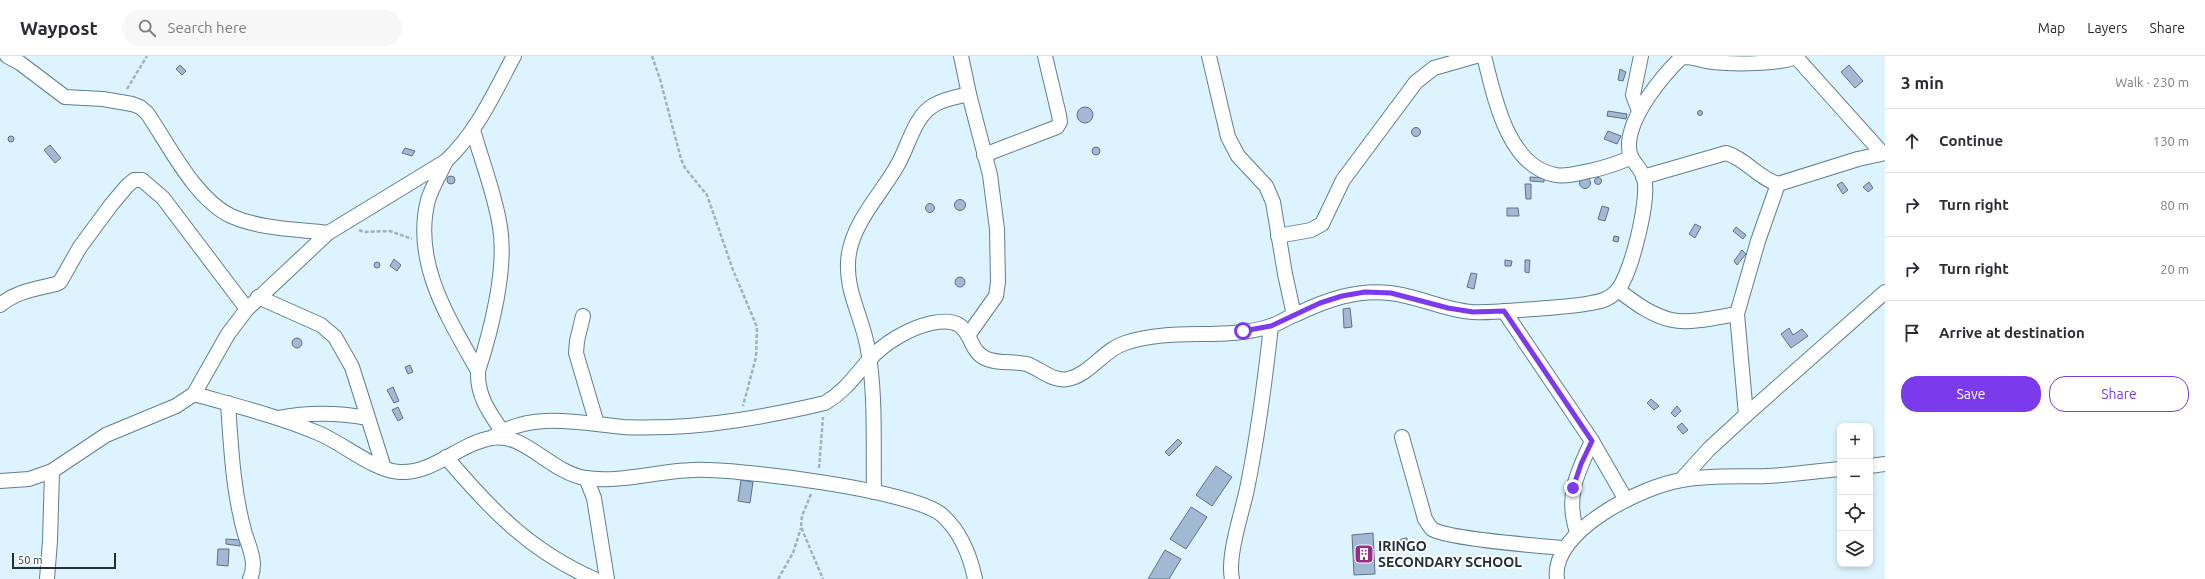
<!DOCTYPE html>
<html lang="en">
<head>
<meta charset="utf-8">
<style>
	body { margin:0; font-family:Ubuntu,sans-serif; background:#f7f7f7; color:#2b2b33 }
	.controls { position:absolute; right:12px; bottom:12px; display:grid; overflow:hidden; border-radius:8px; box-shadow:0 2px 6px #0003 }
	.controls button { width:36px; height:36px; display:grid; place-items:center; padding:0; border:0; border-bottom:1px solid #e1e1e2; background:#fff; color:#2b2b33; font:20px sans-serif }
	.scale { position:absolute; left:12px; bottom:10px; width:104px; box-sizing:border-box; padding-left:4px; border:2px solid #223037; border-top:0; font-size:11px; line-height:14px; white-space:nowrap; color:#223037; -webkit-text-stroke:3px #fff; paint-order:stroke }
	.stop { position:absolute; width:12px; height:12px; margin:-9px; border:3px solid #7c3aed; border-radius:50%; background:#fff }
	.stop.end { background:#7c3aed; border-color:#fff; box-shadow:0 1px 4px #0008 }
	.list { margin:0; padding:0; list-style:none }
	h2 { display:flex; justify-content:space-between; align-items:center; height:52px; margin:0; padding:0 16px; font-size:17px }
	h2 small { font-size:13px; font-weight:400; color:#7c7c81 }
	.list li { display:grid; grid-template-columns:26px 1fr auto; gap:12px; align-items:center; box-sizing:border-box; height:64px; padding:0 16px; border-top:1px solid #e1e1e2 }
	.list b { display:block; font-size:15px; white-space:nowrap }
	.list em { font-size:13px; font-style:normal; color:#7c7c81 }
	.actions { display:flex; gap:8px; padding:12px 16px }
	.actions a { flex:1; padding:9px 0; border:1px solid #7c3aed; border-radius:16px; text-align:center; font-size:14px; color:#7c3aed }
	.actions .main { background:#7c3aed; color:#fff }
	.icon { flex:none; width:22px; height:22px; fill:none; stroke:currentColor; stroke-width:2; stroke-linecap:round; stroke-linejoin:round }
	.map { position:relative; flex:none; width:1885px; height:523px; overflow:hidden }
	header { display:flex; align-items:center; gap:24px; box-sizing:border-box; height:56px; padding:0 20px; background:#fff; border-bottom:1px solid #e1e1e2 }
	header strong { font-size:19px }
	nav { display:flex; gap:22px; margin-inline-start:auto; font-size:14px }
	.search { width:280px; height:36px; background:#f7f7f7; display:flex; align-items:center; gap:10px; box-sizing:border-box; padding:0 14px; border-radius:22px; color:#7c7c81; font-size:15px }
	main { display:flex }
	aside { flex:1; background:#fff }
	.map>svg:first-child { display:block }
	.building { fill:#a1b9d3; stroke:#5c7289 }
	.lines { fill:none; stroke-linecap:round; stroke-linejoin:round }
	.minor-casing { stroke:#5e7f90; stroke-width:16 }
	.path { stroke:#9fb3bc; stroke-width:2.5; stroke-dasharray:4 2; stroke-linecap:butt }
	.minor { stroke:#fff; stroke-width:14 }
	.route { stroke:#7c3aed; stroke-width:5 }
	.labels { text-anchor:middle; stroke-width:3.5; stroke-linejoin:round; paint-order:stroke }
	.poi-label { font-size:14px; font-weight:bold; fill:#223037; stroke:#fff; text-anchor:start }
</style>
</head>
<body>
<header>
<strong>Waypost</strong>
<div class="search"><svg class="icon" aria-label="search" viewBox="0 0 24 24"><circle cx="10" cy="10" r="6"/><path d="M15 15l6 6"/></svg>Search here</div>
<nav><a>Map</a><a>Layers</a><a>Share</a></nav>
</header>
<main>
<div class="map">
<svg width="1885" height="523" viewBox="0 0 1885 523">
	<rect width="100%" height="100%" fill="#ddf3fe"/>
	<g class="building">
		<polygon points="180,9 186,15 182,19 176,13"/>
		<polygon points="1849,9 1863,25 1855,32 1841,16"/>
		<polygon points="1620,13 1626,16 1623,25 1618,24"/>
		<circle cx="1085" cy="59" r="8"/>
		<circle cx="1700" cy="57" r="2.5"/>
		<polygon points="1608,55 1627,58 1626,63 1607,60"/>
		<circle cx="1416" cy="76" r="4.5"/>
		<polygon points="1608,75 1621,80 1617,88 1604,83"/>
		<circle cx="11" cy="83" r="3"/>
		<polygon points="50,89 61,102 55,107 44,94"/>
		<circle cx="1096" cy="95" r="4"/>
		<polygon points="405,92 415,95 412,100 402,97"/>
		<circle cx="451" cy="124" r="4"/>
		<polygon points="1530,121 1544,122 1544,126 1530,125"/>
		<circle cx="1598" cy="125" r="3.5"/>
		<circle cx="1585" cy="127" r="5.5"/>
		<polygon points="1842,126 1848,134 1843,138 1837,129"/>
		<polygon points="1869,126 1873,132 1868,136 1863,131"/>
		<polygon points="1525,128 1531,128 1531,143 1526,143"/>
		<circle cx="960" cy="149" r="5.5"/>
		<circle cx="930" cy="152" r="4.5"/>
		<polygon points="1602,150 1609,152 1605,165 1598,163"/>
		<polygon points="1507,152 1518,152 1519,160 1507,160"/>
		<polygon points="1695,168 1701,171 1695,182 1689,178"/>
		<polygon points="1736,171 1746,179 1743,183 1733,175"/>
		<polygon points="1614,180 1619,181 1618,186 1613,185"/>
		<polygon points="1742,194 1746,198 1737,209 1734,205"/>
		<polygon points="394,203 401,209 397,215 390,210"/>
		<polygon points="1505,204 1512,205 1511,210 1505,210"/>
		<polygon points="1525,204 1530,204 1529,217 1525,216"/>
		<circle cx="377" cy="209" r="3"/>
		<polygon points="1471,217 1477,218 1474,233 1467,231"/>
		<circle cx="960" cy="226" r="5"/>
		<polygon points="1350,252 1352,271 1344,272 1343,253"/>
		<polygon points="1789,272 1793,279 1802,273 1808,280 1791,292 1781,278"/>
		<circle cx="297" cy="287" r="5"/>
		<polygon points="410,309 413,316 408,318 405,311"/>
		<polygon points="393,331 399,345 394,347 387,334"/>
		<polygon points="1651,343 1659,350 1654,354 1647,347"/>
		<polygon points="1677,350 1681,355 1675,361 1671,357"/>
		<polygon points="398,351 403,362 398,365 392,354"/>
		<polygon points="1682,367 1688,374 1683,378 1677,371"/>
		<polygon points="1178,383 1182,387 1169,400 1165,396"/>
		<polygon points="1216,410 1232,421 1212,450 1196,439"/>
		<polygon points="741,424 753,426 750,447 738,445"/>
		<polygon points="1191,451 1207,461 1186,493 1170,483"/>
		<polygon points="1373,477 1375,518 1354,519 1352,479"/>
		<polygon points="1407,482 1407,490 1401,491 1401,483"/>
		<polygon points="226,483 240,484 240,490 226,488"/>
		<polygon points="218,493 229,493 228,510 217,509"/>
		<polygon points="1165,494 1181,503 1169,523 1148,523"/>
	</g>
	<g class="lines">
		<g class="minor-casing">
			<g id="minor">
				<path d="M7 0 20 7 65 41 103 43 132 48 140 51 147 57C169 89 195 143 231 160 260 173 296 173 328 177"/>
				<polyline points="961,0 969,38 990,119 997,173 998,226 996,240 969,278"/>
				<polyline points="1209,0 1228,81 1238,100 1266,130 1273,146 1285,218 1294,259"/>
				<path d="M1484 0C1494 39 1507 111 1556 119 1566 121 1579 117 1589 115 1604 112 1616 108 1630 102"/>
				<polyline points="1796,1 1882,97"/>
				<polyline points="1639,55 1633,39 1641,0"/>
				<path d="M473 74C482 106 495 138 500 171 507 213 491 275 478 315 477 340 489 356 502 375"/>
				<polyline points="984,99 1057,71 1060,66 1059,59 1045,0"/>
				<path d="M446 105C440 118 432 131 428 144 412 207 449 263 478 315"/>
				<path d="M1643 121 1726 97C1746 103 1758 122 1778 128L1858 103 1885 97"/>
				<polyline points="1278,180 1311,174 1322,168 1343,124 1416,26 1434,12 1476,0"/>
				<path d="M1618 234C1634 246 1652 260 1672 264 1690 268 1719 261 1737 258"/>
				<polyline points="258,241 321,269 335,281 352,311 384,412"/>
				<path d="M0 249C17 235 36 233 56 228L60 226 80 191 111 149 127 130 134 124H142L163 142 247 253"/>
				<polyline points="1504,255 1592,385 1626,444"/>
				<polyline points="583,260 577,285 576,297 597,368"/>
				<path d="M194 338C236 350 278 360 318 377 343 387 374 415 400 416 433 418 460 387 492 382 524 376 550 416 585 422 621 427 657 415 693 414 735 412 913 434 942 459 961 476 970 499 975 523"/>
				<path d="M228 347C231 391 233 436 245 478 250 493 257 508 250 523"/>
				<polyline points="1746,359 1737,258 1758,185 1778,128"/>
				<path d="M278 362C309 356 336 356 367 362"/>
				<path d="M493 381C531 355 580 367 623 371 638 372 654 371 669 371 721 369 774 359 825 347 845 335 854 321 869 304 884 287 909 272 932 267 977 258 963 294 987 303 999 308 1014 305 1027 308 1040 313 1053 326 1068 323 1091 318 1103 294 1125 287 1172 271 1225 285 1271 270 1280 267 1288 261 1297 258 1326 244 1357 233 1390 237 1418 240 1444 254 1472 256 1493 257 1514 254 1535 253 1553 251 1573 251 1591 247 1600 246 1610 242 1616 236 1631 221 1650 142 1644 122 1639 107 1628 106 1629 87 1631 58 1662 20 1682 1 1692 0 1702 5 1712 6 1731 8 1781 9 1798 0"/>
				<path d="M1402 381 1425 463C1427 466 1429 470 1432 473 1447 483 1541 490 1564 492"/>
				<path d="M446 401C491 454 530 495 594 523"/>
				<polyline points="1870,410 1885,408"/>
				<polyline points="586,422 594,442 607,523"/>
				<polyline points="1681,424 1709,393 1746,359 1885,236"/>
				<path d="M0 425 29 423 52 415 106 379 176 350 194 338 228 278 247 253 328 177 446 105C477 76 494 37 514 0"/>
				<path d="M874 436C873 389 876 340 868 294 863 261 843 233 849 197 855 164 881 138 897 110 908 92 914 60 934 49 944 43 957 41 969 38"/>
				<path d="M1577 476C1565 441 1577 417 1592 385"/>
				<polyline points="47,523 50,485 52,415"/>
				<path d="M1232 523C1227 500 1242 457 1247 433 1258 379 1265 325 1271 270"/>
				<path d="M1557 523C1550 475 1643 430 1682 424 1710 419 1739 421 1767 420 1791 419 1816 415 1840 413"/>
			</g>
		</g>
		<g class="path">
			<polyline points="652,0 660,23 681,103 685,112 707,139 733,214 757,271 756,301 743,350"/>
			<polyline points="127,33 147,0"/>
			<polyline points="359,174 364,176 390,175 412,183"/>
			<polyline points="819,412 823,361"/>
			<polyline points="811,438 802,460 801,471 823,523"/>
			<polyline points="778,523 793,497 801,472"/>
		</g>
		<use href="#minor" class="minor"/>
	</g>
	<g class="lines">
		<polyline class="route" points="1243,275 1271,270 1320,247 1342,240 1365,236 1391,237 1448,252 1473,256 1504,255 1592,385 1581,408 1573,432"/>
	</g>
	<defs>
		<g id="building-square" transform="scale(1)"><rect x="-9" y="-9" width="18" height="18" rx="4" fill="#9b2a89" stroke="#fff"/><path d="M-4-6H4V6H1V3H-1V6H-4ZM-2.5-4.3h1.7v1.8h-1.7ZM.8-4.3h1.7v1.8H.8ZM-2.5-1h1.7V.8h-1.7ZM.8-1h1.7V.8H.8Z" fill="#fff"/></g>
	</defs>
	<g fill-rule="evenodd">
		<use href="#building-square" x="1364" y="498"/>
	</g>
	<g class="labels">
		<g class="poi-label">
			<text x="1378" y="495">IRINGO<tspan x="1378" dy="16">SECONDARY SCHOOL</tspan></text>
		</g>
	</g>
</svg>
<div class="controls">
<button>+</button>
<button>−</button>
<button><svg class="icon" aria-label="locate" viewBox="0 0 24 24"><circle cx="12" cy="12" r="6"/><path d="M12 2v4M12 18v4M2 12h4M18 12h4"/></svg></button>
<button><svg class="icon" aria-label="layers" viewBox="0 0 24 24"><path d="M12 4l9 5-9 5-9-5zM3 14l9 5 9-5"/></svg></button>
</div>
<div class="scale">50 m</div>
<div class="stop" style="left:1243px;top:275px"></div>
<div class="stop end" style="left:1573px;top:432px"></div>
</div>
<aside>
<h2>3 min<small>Walk · 230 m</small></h2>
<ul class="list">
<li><svg class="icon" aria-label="ahead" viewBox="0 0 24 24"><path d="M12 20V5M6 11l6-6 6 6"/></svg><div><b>Continue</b></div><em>130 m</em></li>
<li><svg class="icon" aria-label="right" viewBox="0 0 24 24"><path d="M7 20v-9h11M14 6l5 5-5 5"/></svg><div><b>Turn right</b></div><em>80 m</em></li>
<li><svg class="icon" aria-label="right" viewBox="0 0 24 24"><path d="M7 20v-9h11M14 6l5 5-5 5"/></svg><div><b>Turn right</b></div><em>20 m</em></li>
<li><svg class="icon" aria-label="arrive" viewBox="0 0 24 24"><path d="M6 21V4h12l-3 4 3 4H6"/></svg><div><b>Arrive at destination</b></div></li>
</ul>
<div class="actions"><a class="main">Save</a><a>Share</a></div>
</aside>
</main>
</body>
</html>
